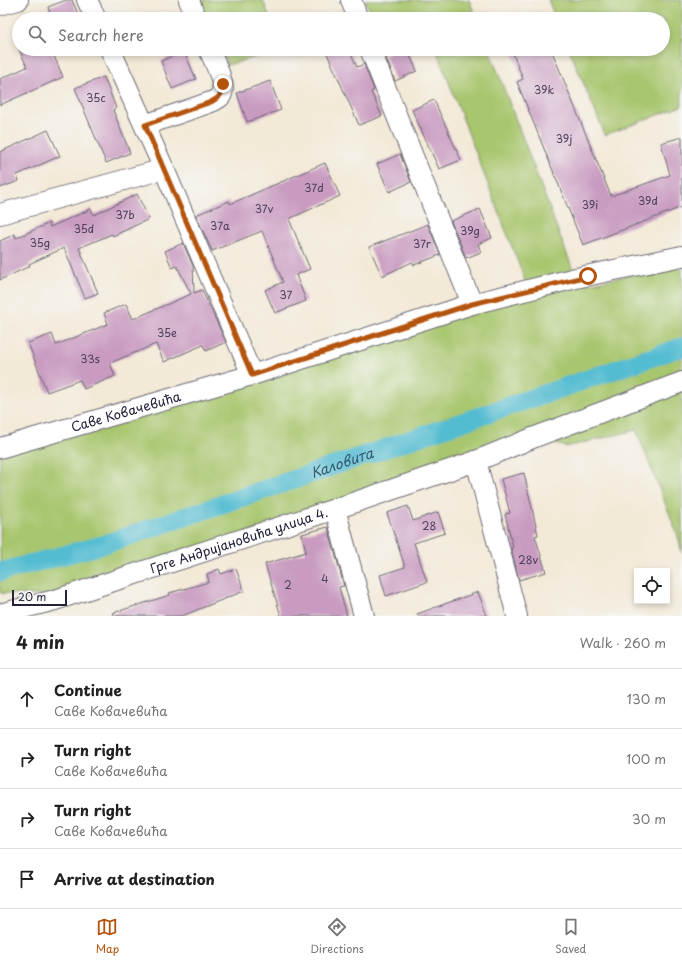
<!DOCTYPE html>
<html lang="en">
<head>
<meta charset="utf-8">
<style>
	body { margin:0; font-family:"Playpen Sans",sans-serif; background:#f2f2f2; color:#222 }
	.controls { position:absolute; right:12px; bottom:12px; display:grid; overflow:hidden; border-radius:0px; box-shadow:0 2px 6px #0003 }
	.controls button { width:36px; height:36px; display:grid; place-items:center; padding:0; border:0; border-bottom:1px solid #e0e0e0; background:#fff; color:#222; font:20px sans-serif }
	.scale { position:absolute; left:12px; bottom:10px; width:55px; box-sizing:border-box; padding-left:4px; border:2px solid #22223b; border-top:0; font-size:11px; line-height:14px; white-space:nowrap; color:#22223b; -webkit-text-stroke:3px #f6f6f2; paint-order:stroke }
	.stop { position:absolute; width:12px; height:12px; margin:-9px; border:3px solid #b45309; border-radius:50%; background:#fff }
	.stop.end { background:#b45309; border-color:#fff; box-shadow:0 1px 4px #0008 }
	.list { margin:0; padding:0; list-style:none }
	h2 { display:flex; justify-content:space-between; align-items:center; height:52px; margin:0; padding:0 16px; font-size:17px }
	h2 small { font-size:13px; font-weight:400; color:#767676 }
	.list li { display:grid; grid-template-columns:26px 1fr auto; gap:12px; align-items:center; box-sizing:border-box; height:60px; padding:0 16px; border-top:1px solid #e0e0e0 }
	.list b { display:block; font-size:15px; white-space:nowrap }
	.list p { margin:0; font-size:13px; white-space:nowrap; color:#767676 }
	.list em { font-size:13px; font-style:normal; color:#767676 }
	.icon { flex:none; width:22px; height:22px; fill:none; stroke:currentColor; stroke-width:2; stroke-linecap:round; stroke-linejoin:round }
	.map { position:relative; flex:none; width:682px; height:616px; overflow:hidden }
	.search { position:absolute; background:#fff; box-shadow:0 2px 6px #0003; left:12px; right:12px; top:12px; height:44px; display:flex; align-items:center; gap:10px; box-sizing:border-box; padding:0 14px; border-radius:22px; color:#767676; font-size:15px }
	.sheet { height:292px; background:#fff }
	nav { display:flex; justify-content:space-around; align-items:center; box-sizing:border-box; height:56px; border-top:1px solid #e0e0e0; background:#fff; font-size:11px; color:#767676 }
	nav a { display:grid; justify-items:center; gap:2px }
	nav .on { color:#b45309 }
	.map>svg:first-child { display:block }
	.green { fill:#a8c66e; stroke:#657454 }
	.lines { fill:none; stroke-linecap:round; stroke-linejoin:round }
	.canal { stroke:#53bcd1; stroke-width:19 }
	.building { fill:#c99bc1 }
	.minor-casing { stroke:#6b6872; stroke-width:22 }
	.minor { stroke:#fff; stroke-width:20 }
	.route { stroke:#b45309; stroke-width:5 }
	.labels { text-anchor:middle; stroke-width:4; stroke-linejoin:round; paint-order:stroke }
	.number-label { font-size:11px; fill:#4c405c }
	.street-label { font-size:13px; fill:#22223b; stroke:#f6f6f2 }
	.water-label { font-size:14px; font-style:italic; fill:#335870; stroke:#f6f6f2 }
</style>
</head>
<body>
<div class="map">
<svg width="682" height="616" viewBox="0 0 682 616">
	<rect width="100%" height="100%" fill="#f6f6f2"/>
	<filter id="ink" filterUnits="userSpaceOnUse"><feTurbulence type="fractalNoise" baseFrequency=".025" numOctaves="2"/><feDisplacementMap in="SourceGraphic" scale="8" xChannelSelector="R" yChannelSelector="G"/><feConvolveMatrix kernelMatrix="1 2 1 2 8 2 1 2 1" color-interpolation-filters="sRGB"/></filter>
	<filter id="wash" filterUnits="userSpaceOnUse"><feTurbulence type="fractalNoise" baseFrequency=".012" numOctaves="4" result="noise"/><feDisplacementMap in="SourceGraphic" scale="16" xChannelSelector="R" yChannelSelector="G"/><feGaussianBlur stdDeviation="0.9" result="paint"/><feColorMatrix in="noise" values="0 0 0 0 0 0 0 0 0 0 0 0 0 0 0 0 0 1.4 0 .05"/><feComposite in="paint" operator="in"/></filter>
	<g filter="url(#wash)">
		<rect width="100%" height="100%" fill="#f3e9d7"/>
		<g class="green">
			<polygon points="200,0 263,0 270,19 208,19"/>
			<polygon points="365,0 469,0 477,19 374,19"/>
			<polygon points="548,0 682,0 682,106 605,135 569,49 663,49 663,19 556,19"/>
			<polygon points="221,49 281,49 281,50 228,65"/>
			<polygon points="436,49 489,49 576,278 529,291"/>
			<polygon points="682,264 682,553 677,533 636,430 566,447 535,437 64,597 0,593 0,448 518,299"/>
		</g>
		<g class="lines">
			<path class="canal" id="s1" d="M0 572 102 545 682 347"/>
		</g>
		<g id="blocks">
			<g class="building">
				<polygon points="66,0 72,0 80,19 52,19 48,7"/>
				<polygon points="19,49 51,49 63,77 0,105 0,79 27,67"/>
				<polygon points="325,49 349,49 357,67 364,64 374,90 371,92 382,116 359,125"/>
				<polygon points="400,49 407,49 417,71 395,81 385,55"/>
				<polygon points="511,49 551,49 611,196 670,175 661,143 682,137 682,207 583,245 517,82 523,79"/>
				<polygon points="184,51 196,79 172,89 161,61"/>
				<polygon points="104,77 116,108 113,110 130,153 106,163 75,88"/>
				<polygon points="270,81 281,110 247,122 237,93"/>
				<polygon points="434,100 461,160 439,169 412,110"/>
				<polygon points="48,130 60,156 17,175 19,181 0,188 0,152"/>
				<polygon points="400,154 411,182 389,192 377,164"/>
				<polygon points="325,163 340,196 289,219 310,269 296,275 306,301 275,313 265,290 283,282 262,231 212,251 196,215 229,201 230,204"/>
				<polygon points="137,194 149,219 113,236 112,234 79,248 98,293 85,298 64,248 29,264 30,266 0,280 0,241 15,234 16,238 49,223 50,227 91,209 94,215"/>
				<polygon points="480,209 492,238 478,244 481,252 466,258 451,221"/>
				<polygon points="428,224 440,255 414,265 412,262 382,276 369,247"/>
				<polygon points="183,243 193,266 194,293 202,290 226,342 206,351 203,345 164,362 156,344 110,363 115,376 84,389 80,380 47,392 28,343 52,334 56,345 108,324 104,313 126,304 133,319 191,294 177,266 172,268 165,251"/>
				<polygon points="524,473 538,535 535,536 546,572 519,580 511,548 513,547 505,514 510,513 501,479"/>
				<polygon points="408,506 413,521 438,512 445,533 414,543 427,582 386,596 380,575 405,567 387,513"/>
				<polygon points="328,527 344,586 339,587 347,616 281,616 265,564 306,552 302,534"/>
				<polygon points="219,569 221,574 236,569 244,591 182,616 114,616 113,613 170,595 169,593 209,582 207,574"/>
				<polygon points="478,592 487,616 418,616 417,614"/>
			</g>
		</g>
	</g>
	<g filter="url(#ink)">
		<use href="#blocks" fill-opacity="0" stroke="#6b6872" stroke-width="1"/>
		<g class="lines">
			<g class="minor-casing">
				<g id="minor">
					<polyline points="87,0 96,19"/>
					<polyline points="189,0 196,19"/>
					<polyline points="351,0 358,19"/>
					<polyline points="0,5 18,0"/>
					<polyline points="110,49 164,169 252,375"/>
					<polyline points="370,49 472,304"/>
					<path d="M145 125 211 102C214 101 217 99 220 97 229 88 213 60 209 49"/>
					<polyline points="0,214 164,169"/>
					<path id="s2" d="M0 448 252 375 472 304 576 278 682 256"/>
					<polyline points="476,461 517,616"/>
					<polyline points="335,509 364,616"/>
					<path id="s3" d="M0 614 55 600 335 509 476 461 535 437 682 382"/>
				</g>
			</g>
			<use href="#minor" class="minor"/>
		</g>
	</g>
	<g class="lines" filter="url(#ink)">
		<path class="route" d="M223 84C223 94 220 97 211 102L145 125 252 375 472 304 588 276"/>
	</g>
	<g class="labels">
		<g class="number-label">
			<text x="544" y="94">39k</text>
			<text x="96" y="102">35c</text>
			<text x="564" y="143">39j</text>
			<text x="314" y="192">37d</text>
			<text x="648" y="205">39d</text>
			<text x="590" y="209">39i</text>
			<text x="264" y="213">37v</text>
			<text x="125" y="219">37b</text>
			<text x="220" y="230">37a</text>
			<text x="84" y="233">35d</text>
			<text x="470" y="235">39g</text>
			<text x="40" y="247">35g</text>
			<text x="422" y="248">37r</text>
			<text x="286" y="299">37</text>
			<text x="167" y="337">35e</text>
			<text x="90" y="363">33s</text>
			<text x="429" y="530">28</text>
			<text x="528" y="564">28v</text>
			<text x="325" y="583">4</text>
			<text x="288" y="589">2</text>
		</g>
		<g class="street-label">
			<text dy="5" stroke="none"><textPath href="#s2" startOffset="131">Саве Ковачевића</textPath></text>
			<text dy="5" stroke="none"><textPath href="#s3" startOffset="250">Грге Андријановића улица 4.</textPath></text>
		</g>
		<g class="water-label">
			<text dy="5" stroke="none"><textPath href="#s1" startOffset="359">Каловита</textPath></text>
		</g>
	</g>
</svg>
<div class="controls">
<button><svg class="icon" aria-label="locate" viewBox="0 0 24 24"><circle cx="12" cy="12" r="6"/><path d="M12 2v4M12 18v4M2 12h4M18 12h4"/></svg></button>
</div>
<div class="scale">20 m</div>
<div class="stop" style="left:588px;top:276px"></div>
<div class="stop end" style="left:223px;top:84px"></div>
<div class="search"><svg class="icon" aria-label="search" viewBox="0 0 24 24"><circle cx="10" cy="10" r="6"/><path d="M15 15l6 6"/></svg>Search here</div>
</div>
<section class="sheet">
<h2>4 min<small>Walk · 260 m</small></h2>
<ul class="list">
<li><svg class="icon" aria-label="ahead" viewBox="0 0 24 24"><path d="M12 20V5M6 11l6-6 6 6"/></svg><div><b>Continue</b><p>Саве Ковачевића</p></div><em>130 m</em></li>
<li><svg class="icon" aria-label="right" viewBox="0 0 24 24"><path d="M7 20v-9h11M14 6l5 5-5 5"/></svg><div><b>Turn right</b><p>Саве Ковачевића</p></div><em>100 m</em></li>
<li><svg class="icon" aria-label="right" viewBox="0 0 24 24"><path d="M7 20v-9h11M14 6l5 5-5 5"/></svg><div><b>Turn right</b><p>Саве Ковачевића</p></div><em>30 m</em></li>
<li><svg class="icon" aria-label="arrive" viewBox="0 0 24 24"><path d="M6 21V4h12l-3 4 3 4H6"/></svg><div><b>Arrive at destination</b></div></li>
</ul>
</section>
<nav>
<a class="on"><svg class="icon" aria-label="map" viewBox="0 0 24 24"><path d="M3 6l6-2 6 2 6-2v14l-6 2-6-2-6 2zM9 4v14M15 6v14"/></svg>Map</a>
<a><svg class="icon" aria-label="directions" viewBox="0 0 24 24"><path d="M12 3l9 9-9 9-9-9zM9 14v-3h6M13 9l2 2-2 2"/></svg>Directions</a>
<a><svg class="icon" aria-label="saved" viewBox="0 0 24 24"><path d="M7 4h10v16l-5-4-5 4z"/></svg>Saved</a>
</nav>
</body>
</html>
